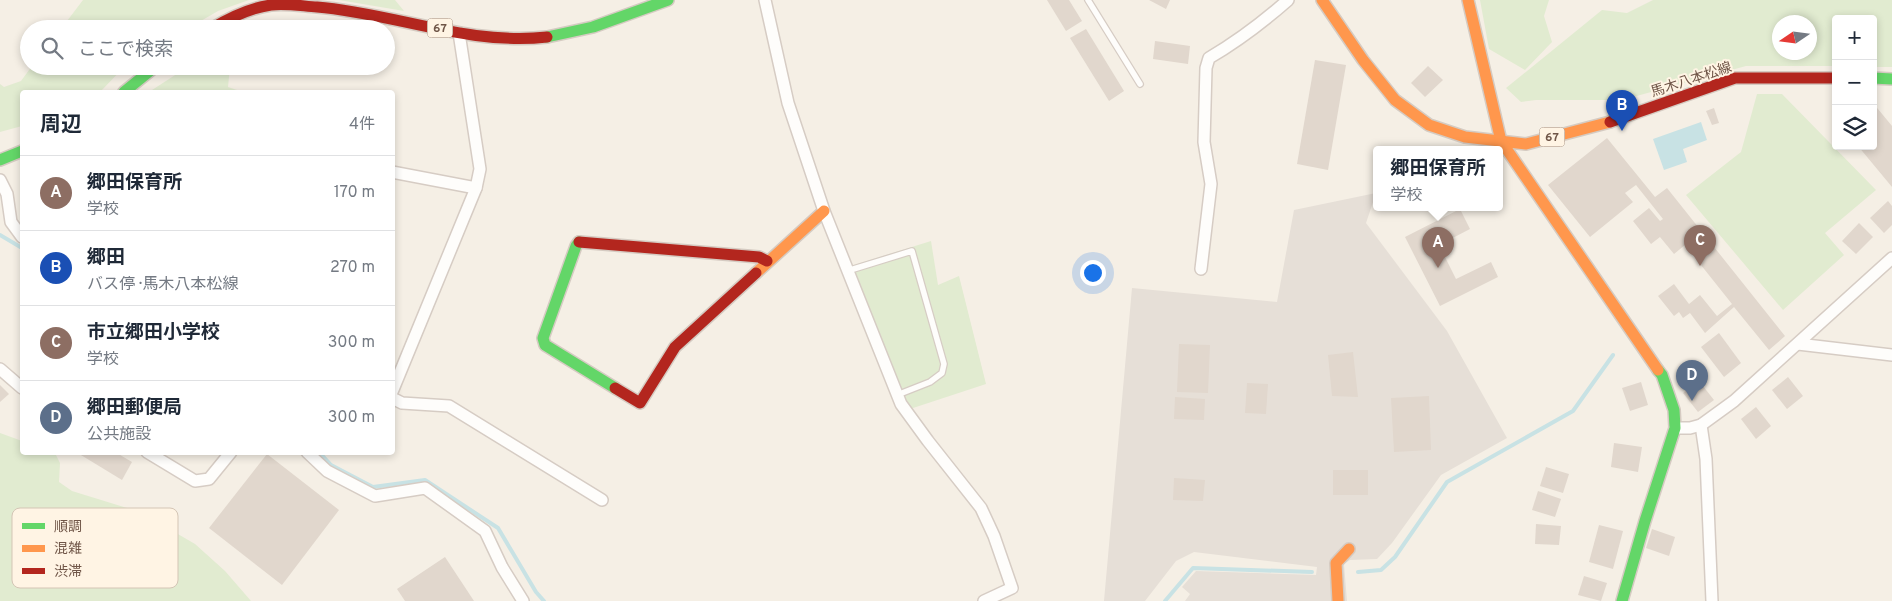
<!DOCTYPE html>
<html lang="ja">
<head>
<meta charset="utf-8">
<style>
	body { margin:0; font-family:Overpass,"Noto Sans JP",sans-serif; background:#f2f2f3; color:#1f2937 }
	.controls { position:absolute; right:15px; top:15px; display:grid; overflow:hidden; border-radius:5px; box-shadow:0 2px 8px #0003 }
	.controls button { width:45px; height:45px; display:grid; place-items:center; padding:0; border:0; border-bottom:1px solid #e0e1e3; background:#fff; color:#1f2937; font:25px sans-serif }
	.compass { position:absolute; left:1772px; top:15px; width:45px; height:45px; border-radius:50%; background:#fff; box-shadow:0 2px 8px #0003; rotate:257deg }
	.you { position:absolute; left:1092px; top:272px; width:18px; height:18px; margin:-12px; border:4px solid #fff; border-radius:50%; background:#1a73e8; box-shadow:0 0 0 8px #1a73e833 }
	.badge { display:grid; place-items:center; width:32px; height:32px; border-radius:50%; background:#9f8c7f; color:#fff; font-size:16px; font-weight:700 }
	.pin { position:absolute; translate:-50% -41px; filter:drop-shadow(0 1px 2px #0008) }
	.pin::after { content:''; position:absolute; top:26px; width:18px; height:15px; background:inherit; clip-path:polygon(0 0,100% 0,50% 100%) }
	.popup { position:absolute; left:1373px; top:146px; width:130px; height:65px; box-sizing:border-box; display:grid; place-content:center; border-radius:5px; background:#fff; filter:drop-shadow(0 1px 4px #0005); font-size:16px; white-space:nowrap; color:#747a83 }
	.popup b { font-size:19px; color:#1f2937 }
	.popup::after { content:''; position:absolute; left:50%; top:100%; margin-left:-10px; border:10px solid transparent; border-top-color:#fff }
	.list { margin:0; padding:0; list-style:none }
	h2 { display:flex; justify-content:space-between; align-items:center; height:65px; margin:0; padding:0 20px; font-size:21px }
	h2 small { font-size:16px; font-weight:400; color:#747a83 }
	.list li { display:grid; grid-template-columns:32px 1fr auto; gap:15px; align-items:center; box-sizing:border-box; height:75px; padding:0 20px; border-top:1px solid #e0e1e3 }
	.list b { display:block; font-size:19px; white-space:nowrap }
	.list p { margin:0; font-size:16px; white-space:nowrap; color:#747a83 }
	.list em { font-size:16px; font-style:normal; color:#747a83 }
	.icon { flex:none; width:28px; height:28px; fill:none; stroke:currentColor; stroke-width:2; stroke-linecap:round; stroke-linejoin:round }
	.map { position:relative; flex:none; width:1892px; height:601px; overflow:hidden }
	.search { position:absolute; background:#fff; box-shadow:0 2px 8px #0003; left:20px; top:20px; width:375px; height:55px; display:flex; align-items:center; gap:12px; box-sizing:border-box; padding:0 18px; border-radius:28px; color:#747a83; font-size:19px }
	.panel { position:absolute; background:#fff; box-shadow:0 2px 8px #0003; left:20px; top:90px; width:375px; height:365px; border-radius:5px }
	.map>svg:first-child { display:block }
	.industrial { fill:#e6dfd7 }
	.green { fill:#e1ebd0; fill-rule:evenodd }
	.water { fill:#c8e2e4 }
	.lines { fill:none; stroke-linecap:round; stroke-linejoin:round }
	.stream { stroke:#c8e2e4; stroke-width:4 }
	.building { fill:#e1d7cd }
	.lane-casing { stroke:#d6ccc4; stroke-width:8 }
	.street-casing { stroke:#d6ccc4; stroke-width:14 }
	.fast-casing { stroke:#d5cbc2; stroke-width:14 }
	.slow-casing { stroke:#d5cbc2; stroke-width:14 }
	.jam-casing { stroke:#d5cbc2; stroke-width:14 }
	.lane { stroke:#fefdfb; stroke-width:5.5 }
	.street { stroke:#fefdfb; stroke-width:11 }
	.fast { stroke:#63d668; stroke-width:11 }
	.slow { stroke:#ff974d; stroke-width:11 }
	.jam { stroke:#b3261e; stroke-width:11 }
	.labels { text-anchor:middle; stroke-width:4; stroke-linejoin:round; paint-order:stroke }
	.shield { fill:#fff4e4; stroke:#9b8577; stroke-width:1 }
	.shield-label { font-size:12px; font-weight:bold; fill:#705648 }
	.street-label { font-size:14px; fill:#705648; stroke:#fff4e4 }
	.key { fill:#fff4e4; stroke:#d4c5b5; stroke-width:1 }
	.key-label { font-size:14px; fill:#705648 }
</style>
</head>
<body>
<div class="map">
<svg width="1892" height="601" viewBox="0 0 1892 601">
	<rect width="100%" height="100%" fill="#f5efe5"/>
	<polygon class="industrial" points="1376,193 1366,223 1447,331 1507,438 1441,475 1392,543 1377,559 1350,560 1344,564 1347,601 1185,601 1190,594 1182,587 1196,571 1316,575 1317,567 1194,552 1176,561 1145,601 1104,601 1132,288 1277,302 1294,210"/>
	<g class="green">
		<polygon points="83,0 249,0 218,11 187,29 61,29"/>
		<polygon points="339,0 395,0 404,11"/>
		<polygon points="1480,0 1549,0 1544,16 1552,42 1525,70 1489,49"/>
		<path d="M1653 0H1892V67H1873V19H1836V66H1746L1622 100H1536L1521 102 1506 88 1602 10 1627 13ZM1780 22H1810V52H1780Z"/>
		<polygon points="32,66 125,66 100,92 22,92 22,126 0,132 0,84 4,87 21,81"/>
		<polygon points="189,66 230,66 228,87 243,92 149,92"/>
		<polygon points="1757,94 1782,94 1876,190 1825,233 1844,255 1783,310 1686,195 1741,152"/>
		<polygon points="931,241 938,285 959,276 986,384 910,409 898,388 851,266"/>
		<polygon points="0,433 22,441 22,452 55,453 60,463 59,482 72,491 140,512 195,544 225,571 251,601 0,601"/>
	</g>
	<polygon class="water" points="1701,122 1707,140 1683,149 1687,162 1664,170 1653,139"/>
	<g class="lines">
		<g class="stream">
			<polyline points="0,235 22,248"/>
			<polyline points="319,452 331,465 373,487 425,480 498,528 536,592 544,601"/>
			<polyline points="1358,572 1381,570 1395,557 1447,482 1573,411 1613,355"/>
			<polyline points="1165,601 1193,568 1312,572"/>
		</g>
	</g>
	<g class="building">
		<polygon points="1047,0 1069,0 1082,21 1066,31"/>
		<polygon points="1149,0 1170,0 1166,9"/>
		<polygon points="1086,29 1124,91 1109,101 1070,38"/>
		<polygon points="1155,41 1190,46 1188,64 1153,59"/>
		<polygon points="1315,60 1346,65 1328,170 1297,164"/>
		<polygon points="1428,66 1443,80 1425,97 1411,83"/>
		<polygon points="1873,103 1892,126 1892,187 1858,146 1873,146"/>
		<polygon points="1714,108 1719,123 1712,125 1706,111"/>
		<polygon points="1607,138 1655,197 1667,188 1785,336 1769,350 1734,307 1705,333 1690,313 1683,318 1679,312 1674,316 1658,296 1674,284 1689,304 1700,295 1717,316 1732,304 1685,245 1674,254 1660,237 1651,244 1633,221 1649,208 1660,221 1663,219 1636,185 1625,193 1633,202 1590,237 1548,185"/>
		<polygon points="1888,201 1892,206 1892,225 1884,233 1870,218"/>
		<polygon points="1460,209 1470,229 1439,245 1456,279 1491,262 1498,277 1440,306 1405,237"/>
		<polygon points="1859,223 1873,237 1856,254 1842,241"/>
		<polygon points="1719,333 1741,363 1724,377 1701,347"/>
		<polygon points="1179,344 1210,345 1208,393 1177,392"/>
		<polygon points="1353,352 1358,397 1332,396 1328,355"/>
		<polygon points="1788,377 1803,396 1787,409 1772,390"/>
		<polygon points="1699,381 1714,400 1698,412 1683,393"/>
		<polygon points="1641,382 1648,405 1630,411 1622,388"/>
		<polygon points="1247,383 1268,384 1266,414 1245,413"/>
		<polygon points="0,385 9,394 0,402"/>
		<polygon points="1429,396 1431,450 1394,452 1391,398"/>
		<polygon points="1175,397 1205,399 1204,420 1174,419"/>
		<polygon points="1756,407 1771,426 1756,439 1741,419"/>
		<polygon points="1614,443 1642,447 1638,472 1611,467"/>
		<polygon points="76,452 115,452 132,462 122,480"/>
		<polygon points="267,454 339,510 282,585 209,528"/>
		<polygon points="1546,467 1569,474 1563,493 1540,486"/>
		<rect x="1333" y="470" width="35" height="25"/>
		<polygon points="1174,478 1205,480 1203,501 1173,500"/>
		<polygon points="1538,491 1561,499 1555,517 1532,510"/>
		<polygon points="1536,524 1561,526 1559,545 1535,544"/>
		<polygon points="1599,525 1623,531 1613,569 1589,562"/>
		<polygon points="1652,529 1675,537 1669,556 1646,548"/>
		<polygon points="445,557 474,601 405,601 397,589"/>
		<polygon points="1584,576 1607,583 1601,601 1578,595"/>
	</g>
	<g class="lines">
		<g class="lane-casing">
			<g id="lane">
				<polyline points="1088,0 1140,84"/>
				<polyline points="847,271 912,251 944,364 942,373 930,382 897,395"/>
			</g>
		</g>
		<g class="street-casing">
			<g id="street">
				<polyline points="765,0 788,103 824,211 901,404 928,441 981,508 994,536 1012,588 984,601"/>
				<polyline points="392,172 476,188"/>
				<polyline points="0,180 7,194 11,222 22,237"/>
				<path d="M1201 269 1211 184 1204 142 1206 68 1209 58C1238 41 1263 22 1288 0"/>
				<polyline points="1798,344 1892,355"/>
				<polyline points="0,369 22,388"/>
				<polyline points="392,392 476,188 480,169 459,33"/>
				<polyline points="392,398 402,403 449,406 602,500"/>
				<polyline points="1701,425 1706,459 1712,601"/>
				<polyline points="1675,428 1690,428 1701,425 1734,401 1892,258"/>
				<polyline points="147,452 195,481 209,479 231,452"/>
				<polyline points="307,452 327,471 375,496 425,488 485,531 502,567 523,601"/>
			</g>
		</g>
		<g class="fast-casing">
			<g id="fast">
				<polyline points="547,37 593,27 668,0"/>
				<polyline points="1873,78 1892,79"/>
				<polyline points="124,92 156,66"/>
				<polyline points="0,160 22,151"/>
				<polyline points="579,242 576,246 543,338 545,345 615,388"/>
				<polyline points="1622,601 1645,521 1675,428 1674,410 1662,375 1658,370"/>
			</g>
		</g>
		<g class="slow-casing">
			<g id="slow">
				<polyline points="1322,0 1363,60 1395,100 1429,125 1465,137 1526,144 1610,122"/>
				<polyline points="1468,0 1501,141 1658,370"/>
				<polyline points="756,273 824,211"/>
				<polyline points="1338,601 1336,563 1349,549"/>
			</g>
		</g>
		<g class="jam-casing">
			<g id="jam">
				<path d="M211 29C229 18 250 8 271 5 285 3 302 6 317 7 393 13 469 46 547 37"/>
				<polyline points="1610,122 1735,78 1836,78"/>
				<polyline points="579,242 759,257 767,261"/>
				<polyline points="615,388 640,403 675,347 756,273"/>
			</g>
		</g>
		<use href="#lane" class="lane"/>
		<use href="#street" class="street"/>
		<use href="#fast" class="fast"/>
		<use href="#slow" class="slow"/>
		<use href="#jam" class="jam"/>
	</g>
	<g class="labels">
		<g class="shield">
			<rect x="427.5" y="18.5" width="25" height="19" rx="4"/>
			<rect x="1539.5" y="127.5" width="25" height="19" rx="4"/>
		</g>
		<g class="shield-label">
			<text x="440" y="32">67</text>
			<text x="1552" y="141">67</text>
		</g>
		<g class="street-label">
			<text transform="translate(1691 79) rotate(-18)" y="5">馬木八本松線</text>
		</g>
	</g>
	<rect x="12" y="508" width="166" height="80" rx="8" class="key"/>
	<rect x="22" y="523" width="23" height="6" fill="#63d668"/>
	<rect x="22" y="545" width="23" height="7" fill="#ff974d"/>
	<rect x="22" y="568" width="23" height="6" fill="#b3261e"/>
	<g class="key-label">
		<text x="54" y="531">順調</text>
		<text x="54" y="553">混雑</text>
		<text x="54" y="576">渋滞</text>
	</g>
</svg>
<div class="controls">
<button>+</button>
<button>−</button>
<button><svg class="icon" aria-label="layers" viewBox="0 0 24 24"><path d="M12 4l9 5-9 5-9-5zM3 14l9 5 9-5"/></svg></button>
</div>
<svg class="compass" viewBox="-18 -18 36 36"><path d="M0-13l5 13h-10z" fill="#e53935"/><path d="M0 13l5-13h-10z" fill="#747a83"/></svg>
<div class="you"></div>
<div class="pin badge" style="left:1438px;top:268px;background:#8d6e63">A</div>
<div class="popup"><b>郷田保育所</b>学校</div>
<div class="pin badge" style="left:1622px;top:131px;background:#1a4fb4">B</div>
<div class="pin badge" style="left:1700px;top:266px;background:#8d6e63">C</div>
<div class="pin badge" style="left:1692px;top:401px;background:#5c6f8a">D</div>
<div class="search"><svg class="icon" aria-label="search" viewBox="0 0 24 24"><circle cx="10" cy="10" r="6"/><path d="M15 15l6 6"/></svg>ここで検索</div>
<section class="panel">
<h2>周辺<small>4件</small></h2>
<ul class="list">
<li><span class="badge" style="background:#8d6e63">A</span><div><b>郷田保育所</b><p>学校</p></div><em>170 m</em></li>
<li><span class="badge" style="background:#1a4fb4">B</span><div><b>郷田</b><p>バス停 · 馬木八本松線</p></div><em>270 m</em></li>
<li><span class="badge" style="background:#8d6e63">C</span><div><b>市立郷田小学校</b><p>学校</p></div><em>300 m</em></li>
<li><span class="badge" style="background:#5c6f8a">D</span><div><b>郷田郵便局</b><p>公共施設</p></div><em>300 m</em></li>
</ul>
</section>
</div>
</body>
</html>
